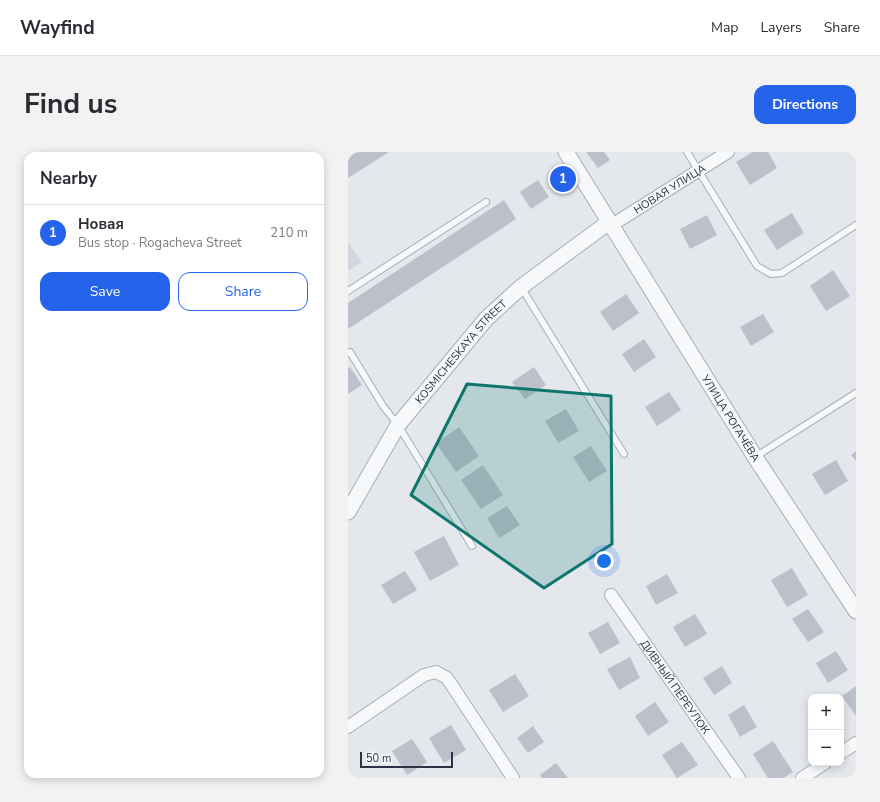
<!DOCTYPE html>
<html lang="en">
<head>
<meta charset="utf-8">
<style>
	body { margin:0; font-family:"Nunito Sans",sans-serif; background:#f2f2f3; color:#2b2b33 }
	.controls { position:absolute; right:12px; bottom:12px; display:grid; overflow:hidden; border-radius:8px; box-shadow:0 2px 10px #0003 }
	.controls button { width:36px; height:36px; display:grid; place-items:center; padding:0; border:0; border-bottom:1px solid #e1e1e2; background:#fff; color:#2b2b33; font:20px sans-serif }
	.scale { position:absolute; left:12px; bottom:10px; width:93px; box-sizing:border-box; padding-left:4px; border:2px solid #2b3445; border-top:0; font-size:11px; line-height:14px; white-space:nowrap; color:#2b3445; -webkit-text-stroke:3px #f4f6f9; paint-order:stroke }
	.you { position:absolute; left:256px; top:409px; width:14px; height:14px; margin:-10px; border:3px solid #fff; border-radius:50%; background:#1a73e8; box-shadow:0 0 0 6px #1a73e833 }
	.badge { display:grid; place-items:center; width:26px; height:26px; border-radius:50%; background:#2563eb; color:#fff; font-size:13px; font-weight:700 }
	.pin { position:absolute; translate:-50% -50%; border:2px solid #fff; box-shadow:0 1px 4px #0006 }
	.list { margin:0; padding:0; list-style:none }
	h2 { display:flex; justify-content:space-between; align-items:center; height:52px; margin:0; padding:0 16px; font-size:17px }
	h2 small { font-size:13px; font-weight:400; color:#7c7c81 }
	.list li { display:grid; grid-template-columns:26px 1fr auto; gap:12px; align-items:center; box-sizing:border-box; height:56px; padding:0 16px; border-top:1px solid #e1e1e2 }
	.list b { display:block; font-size:15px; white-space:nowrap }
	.list p { margin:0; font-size:13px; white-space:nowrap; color:#7c7c81 }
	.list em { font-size:13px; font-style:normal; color:#7c7c81 }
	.actions { display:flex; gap:8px; padding:12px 16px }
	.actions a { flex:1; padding:9px 0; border:1px solid #2563eb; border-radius:12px; text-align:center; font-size:14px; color:#2563eb }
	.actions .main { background:#2563eb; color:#fff }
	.map { position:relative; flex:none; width:508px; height:626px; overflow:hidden; border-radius:12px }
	header { display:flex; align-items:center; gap:24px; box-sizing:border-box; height:56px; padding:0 20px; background:#fff; border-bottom:1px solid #e1e1e2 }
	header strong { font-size:19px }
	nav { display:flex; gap:22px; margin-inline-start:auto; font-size:14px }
	.intro { display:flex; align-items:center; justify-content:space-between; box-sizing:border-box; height:96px; padding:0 24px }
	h1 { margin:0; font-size:28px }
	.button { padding:10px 18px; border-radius:12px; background:#2563eb; color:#fff; font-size:14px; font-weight:700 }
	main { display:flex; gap:24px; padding:0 24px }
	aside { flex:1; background:#fff; border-radius:12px; box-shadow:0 2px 10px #0003 }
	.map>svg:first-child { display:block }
	.built { fill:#d2d6de }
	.building { fill:#bbc0ca }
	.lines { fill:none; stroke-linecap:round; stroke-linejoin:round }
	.service-casing { stroke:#a9aeb7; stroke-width:8 }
	.minor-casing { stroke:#a9aeb7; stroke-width:14 }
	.tertiary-casing { stroke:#a9aeb7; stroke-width:17 }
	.service { stroke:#f7f8fa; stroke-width:6 }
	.minor { stroke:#f7f8fa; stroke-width:12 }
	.tertiary { stroke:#f7f8fa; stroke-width:15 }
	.marked { fill:#0f766e; fill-opacity:0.2; stroke:#0f766e; stroke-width:3; stroke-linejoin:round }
	.labels { text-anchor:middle; stroke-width:3.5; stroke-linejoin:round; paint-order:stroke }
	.street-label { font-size:11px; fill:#2b3445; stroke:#f4f6f9 }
</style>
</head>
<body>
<header>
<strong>Wayfind</strong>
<nav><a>Map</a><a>Layers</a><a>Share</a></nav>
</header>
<div class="intro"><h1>Find us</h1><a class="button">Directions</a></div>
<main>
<aside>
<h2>Nearby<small></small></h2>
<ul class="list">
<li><span class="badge">1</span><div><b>Новая</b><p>Bus stop · Rogacheva Street</p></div><em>210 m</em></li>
</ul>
<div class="actions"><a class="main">Save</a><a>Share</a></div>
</aside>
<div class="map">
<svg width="508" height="626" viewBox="0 0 508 626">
	<rect width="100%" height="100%" fill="#e4e7ec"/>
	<polygon class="built" points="0,90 14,110 0,119"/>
	<g class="building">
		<polygon points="0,0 41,0 0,26"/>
		<polygon points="238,0 256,0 262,8 250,16"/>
		<polygon points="405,0 420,0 429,16 402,33 388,10"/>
		<polygon points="190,28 201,45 183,57 172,40"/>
		<polygon points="156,48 168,67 0,177 0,151"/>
		<polygon points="444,61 456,81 429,98 416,78"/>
		<polygon points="359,63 369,83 342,97 332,77"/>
		<polygon points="485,118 502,144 478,159 462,134"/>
		<polygon points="278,142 291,161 265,179 252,160"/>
		<polygon points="415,162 426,180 403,194 392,175"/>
		<polygon points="296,187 308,205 286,220 274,202"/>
		<polygon points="2,215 14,233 0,242 0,216"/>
		<polygon points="186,215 198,233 177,247 164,230"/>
		<polygon points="321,240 333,258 309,274 297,255"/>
		<polygon points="218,257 231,279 210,291 197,269"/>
		<polygon points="111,275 131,304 108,320 88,291"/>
		<polygon points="243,294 259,319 241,330 225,305"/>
		<polygon points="508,299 508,309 503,303"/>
		<polygon points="488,308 500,329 477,343 464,322"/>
		<polygon points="135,313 155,343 133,357 113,328"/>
		<polygon points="159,354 172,373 151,386 139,366"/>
		<polygon points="96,384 111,413 82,429 66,400"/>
		<polygon points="444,416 460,443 439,455 423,428"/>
		<polygon points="57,419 69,438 45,452 33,433"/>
		<polygon points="319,422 330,441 308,453 298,434"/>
		<polygon points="460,457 476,480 460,490 444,467"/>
		<polygon points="347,462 359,482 337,495 325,475"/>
		<polygon points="260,470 272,491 252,502 240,481"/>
		<polygon points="488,499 500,518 480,531 468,511"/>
		<polygon points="282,505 292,526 271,538 259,517"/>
		<polygon points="374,514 384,531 366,543 355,526"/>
		<polygon points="167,522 181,544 155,560 141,538"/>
		<polygon points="508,534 508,564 494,544"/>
		<polygon points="307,550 321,570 300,584 287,564"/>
		<polygon points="396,553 409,575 392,585 380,563"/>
		<polygon points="103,573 118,598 96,611 81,586"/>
		<polygon points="185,574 196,590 180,601 169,586"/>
		<polygon points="64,587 79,610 59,623 44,599"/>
		<polygon points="425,589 445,620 435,626 420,626 405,602"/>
		<polygon points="334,590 350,613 329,626 314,603"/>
		<polygon points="208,611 220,626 194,626 192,623"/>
	</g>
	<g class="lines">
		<g class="service-casing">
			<g id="service">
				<polyline points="339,0 409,114 423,122 434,121 508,73"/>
				<polyline points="173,135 276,302"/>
				<polyline points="0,139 138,50"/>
				<polyline points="0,201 2,200 35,254 50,273 124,394"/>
				<polyline points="407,305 508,241"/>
			</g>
		</g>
		<g class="minor-casing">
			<g id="minor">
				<path id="s1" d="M264 73 380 0"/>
				<path id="s2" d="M263 443 391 626"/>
				<polyline points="0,575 76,523 88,520 99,526 165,626"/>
				<polyline points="493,601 508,591"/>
				<polyline points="454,626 477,611"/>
			</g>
		</g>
		<g class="tertiary-casing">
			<g id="tertiary">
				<path id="s3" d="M218 0 407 305 508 459"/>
				<path id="s4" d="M0 360 50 273 138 167 173 135 261 70"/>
			</g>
		</g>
		<use href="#service" class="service"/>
		<use href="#minor" class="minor"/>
		<use href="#tertiary" class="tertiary"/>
	</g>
	<path class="marked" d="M119 232 263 244 264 392 196 436 63 343Z"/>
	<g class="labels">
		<g class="street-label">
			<text dy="4" stroke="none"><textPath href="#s1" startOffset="68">НОВАЯ УЛИЦА</textPath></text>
			<text dy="4" stroke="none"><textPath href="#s4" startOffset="197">KOSMICHESKAYA STREET</textPath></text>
			<text dy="4" stroke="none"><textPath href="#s3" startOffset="313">УЛИЦА РОГАЧЁВА</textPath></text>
			<text dy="4" stroke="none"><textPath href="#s2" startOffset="112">ДИВНЫЙ ПЕРЕУЛОК</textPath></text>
		</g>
	</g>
</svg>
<div class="controls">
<button>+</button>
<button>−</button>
</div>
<div class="scale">50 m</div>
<div class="you"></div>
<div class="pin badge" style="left:215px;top:27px">1</div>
</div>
</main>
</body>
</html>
